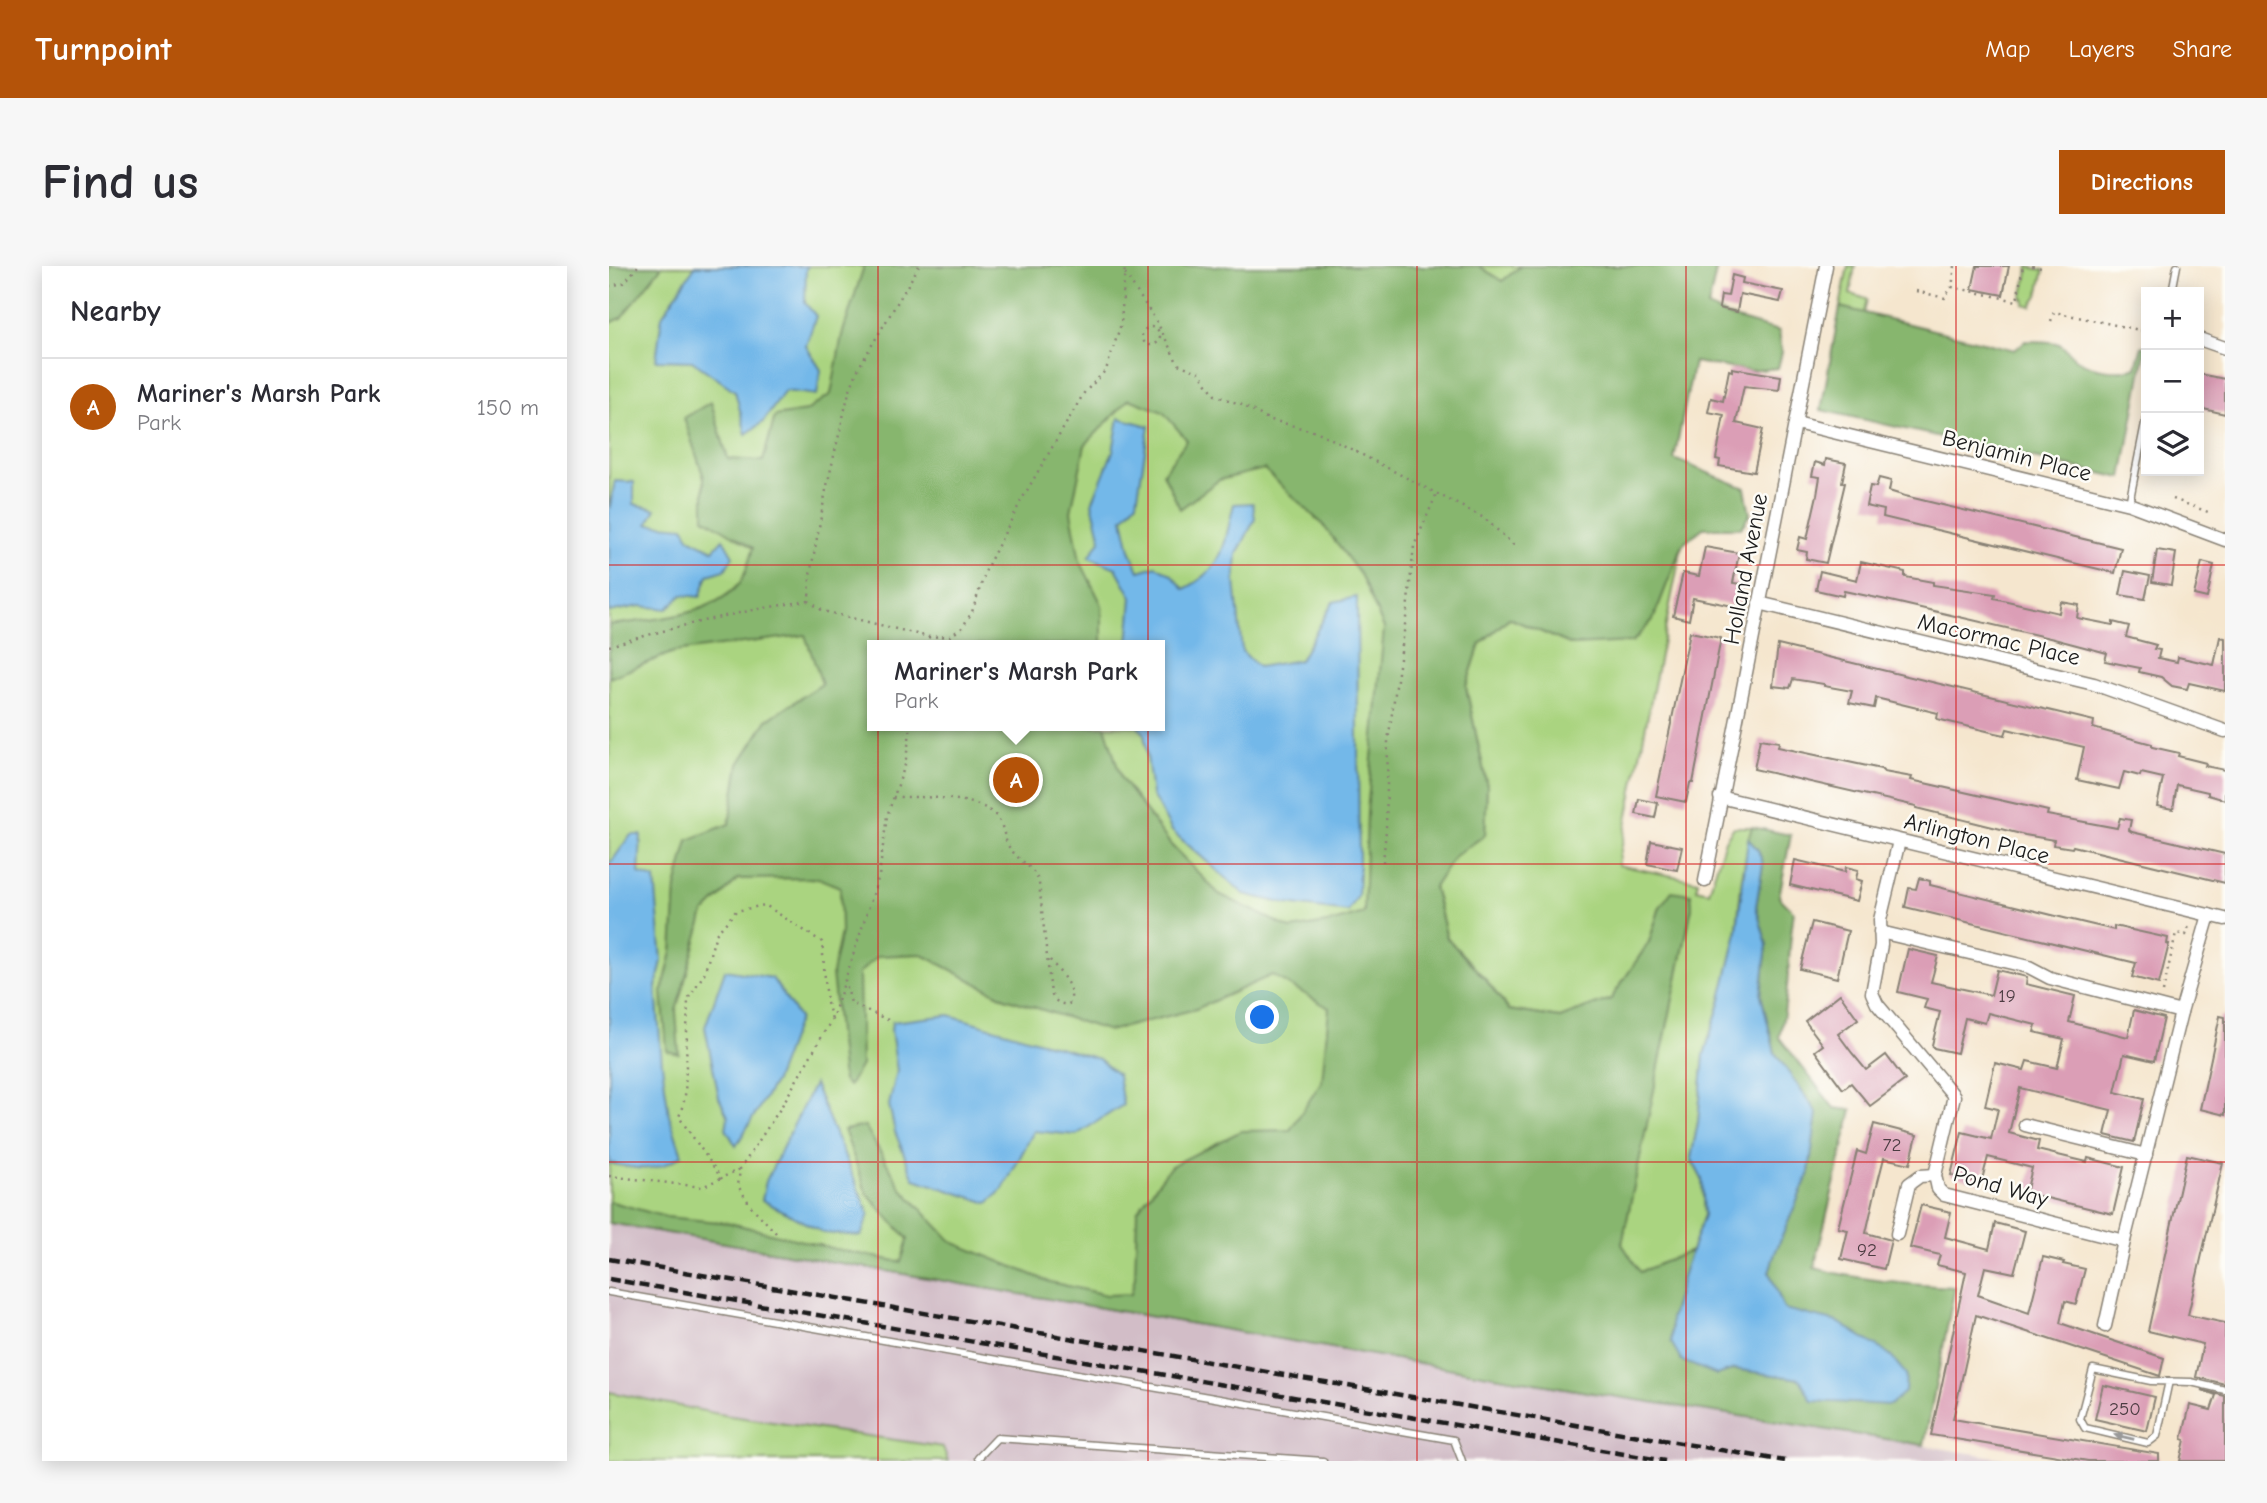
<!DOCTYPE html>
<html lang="en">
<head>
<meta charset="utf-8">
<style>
	body { margin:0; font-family:"Comic Neue",sans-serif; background:#f7f7f7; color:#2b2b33 }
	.controls { position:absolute; right:21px; top:21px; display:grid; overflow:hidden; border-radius:0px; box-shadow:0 4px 18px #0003 }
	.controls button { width:63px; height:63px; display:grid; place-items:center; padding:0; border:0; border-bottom:2px solid #e1e1e2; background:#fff; color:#2b2b33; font:35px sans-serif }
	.you { position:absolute; left:654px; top:752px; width:24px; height:24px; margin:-18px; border:5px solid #fff; border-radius:50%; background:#1a73e8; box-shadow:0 0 0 10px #1a73e833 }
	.badge { display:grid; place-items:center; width:46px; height:46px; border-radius:50%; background:#b45309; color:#fff; font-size:23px; font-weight:700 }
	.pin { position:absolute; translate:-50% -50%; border:4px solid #fff; box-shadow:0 2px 7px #0006 }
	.popup { position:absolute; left:258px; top:374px; width:298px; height:91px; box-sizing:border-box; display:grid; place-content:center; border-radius:0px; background:#fff; filter:drop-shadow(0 2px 5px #0005); font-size:23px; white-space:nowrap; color:#7c7c81 }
	.popup b { font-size:26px; color:#2b2b33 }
	.popup::after { content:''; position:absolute; left:50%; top:100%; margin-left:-14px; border:14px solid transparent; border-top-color:#fff }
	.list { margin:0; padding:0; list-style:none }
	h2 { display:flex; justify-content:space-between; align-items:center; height:91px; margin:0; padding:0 28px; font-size:30px }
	h2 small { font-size:23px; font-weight:400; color:#7c7c81 }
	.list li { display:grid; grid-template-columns:46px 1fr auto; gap:21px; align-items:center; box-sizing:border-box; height:98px; padding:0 28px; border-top:2px solid #e1e1e2 }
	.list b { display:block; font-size:26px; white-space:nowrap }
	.list p { margin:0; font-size:23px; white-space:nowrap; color:#7c7c81 }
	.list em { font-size:23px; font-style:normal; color:#7c7c81 }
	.icon { flex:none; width:38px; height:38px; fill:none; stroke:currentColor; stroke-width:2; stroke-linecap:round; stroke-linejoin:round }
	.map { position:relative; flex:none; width:1616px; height:1195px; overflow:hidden; border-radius:0px }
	header { display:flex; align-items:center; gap:42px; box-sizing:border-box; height:98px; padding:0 35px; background:#b45309; color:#fff }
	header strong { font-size:33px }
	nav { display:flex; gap:38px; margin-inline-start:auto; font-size:24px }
	.intro { display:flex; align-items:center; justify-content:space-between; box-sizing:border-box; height:168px; padding:0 42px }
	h1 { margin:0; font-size:49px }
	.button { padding:18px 32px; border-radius:0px; background:#b45309; color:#fff; font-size:24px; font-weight:700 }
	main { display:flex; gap:42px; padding:0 42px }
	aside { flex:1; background:#fff; border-radius:0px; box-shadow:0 4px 18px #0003 }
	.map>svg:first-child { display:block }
	.industrial { fill:#d2bdc7 }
	.green { fill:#aad480; stroke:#63784e; stroke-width:2; fill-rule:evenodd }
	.forest { fill:#87b66e; stroke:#526945; stroke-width:2; fill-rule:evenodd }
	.water { fill:#73b8e9; stroke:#486a82; stroke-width:2 }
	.building { fill:#db9eb6 }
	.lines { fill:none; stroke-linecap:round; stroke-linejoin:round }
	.service-casing { stroke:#888175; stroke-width:9 }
	.minor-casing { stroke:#888175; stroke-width:15 }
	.path { stroke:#888175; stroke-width:2.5; stroke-dasharray:2 5; stroke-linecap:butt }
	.service { stroke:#fff; stroke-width:6 }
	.minor { stroke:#fff; stroke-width:12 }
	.rail { stroke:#1c1c1c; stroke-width:4.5; stroke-dasharray:10 5; stroke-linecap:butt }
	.oneway { fill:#999 }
	.grid { fill:none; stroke:#d62828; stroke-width:2; stroke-opacity:0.55 }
	.labels { text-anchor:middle; stroke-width:5; stroke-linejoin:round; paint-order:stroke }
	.number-label { font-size:19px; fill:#4c3c42 }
	.street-label { font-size:23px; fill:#1c1c1c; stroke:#fdfcf7 }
</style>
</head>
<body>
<header>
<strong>Turnpoint</strong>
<nav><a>Map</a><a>Layers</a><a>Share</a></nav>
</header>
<div class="intro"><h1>Find us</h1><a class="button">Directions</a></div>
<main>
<aside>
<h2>Nearby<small></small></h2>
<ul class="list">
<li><span class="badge">A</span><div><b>Mariner's Marsh Park</b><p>Park</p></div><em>150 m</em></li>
</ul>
</aside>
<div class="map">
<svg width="1616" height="1195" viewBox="0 0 1616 1195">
	<rect width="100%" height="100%" fill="#fdfcf7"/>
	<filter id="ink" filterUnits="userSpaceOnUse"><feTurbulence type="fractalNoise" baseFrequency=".0143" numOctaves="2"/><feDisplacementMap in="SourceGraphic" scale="14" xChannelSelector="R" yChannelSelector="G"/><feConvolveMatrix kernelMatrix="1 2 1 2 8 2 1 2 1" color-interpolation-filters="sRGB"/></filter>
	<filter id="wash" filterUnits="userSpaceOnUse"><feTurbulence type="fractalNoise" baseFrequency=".00686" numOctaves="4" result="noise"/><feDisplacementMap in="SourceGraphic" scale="28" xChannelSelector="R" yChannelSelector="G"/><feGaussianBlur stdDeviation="1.57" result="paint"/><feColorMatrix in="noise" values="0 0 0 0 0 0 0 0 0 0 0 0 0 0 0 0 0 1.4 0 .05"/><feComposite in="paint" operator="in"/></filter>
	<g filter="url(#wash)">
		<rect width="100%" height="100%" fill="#f5e6ce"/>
		<polygon class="industrial" points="0,957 984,1127 1411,1195 339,1195 334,1181 115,1149 0,1126"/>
		<g class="green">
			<path d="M0 0H1108L1099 41 856 309 780 682 1013 977 1083 641 1082 628 1051 641 1040 676 1002 733 951 752 900 744 876 713 838 672 825 620 846 590 876 569 878 520 857 421 871 378 900 352 963 379 1044 354 1073 279 1009 599 1089 615 1087 623 1100 626 1116 574 1125 561H1143L1133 611 1127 671 1112 733 1095 789 1089 856 1082 892 1093 913 1095 949 1082 985 1031 1007 1013 979 984 1127 0 957ZM264 379H550V460H264Z"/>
			<polygon points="1239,0 1246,0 1241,28 1258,33 1255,47 1231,41"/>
			<polygon points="1420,1 1435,4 1429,29 1422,40 1415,38 1416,33 1413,33"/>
			<polygon points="0,1126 115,1149 334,1181 339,1195 0,1195"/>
		</g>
		<g class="forest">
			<polygon points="4,0 53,0 12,52 0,58 0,2"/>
			<path d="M255 0H870L893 15 912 0H1108L1099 41 1121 51 1170 65 1173 86 1169 102 1140 105 1085 96 1065 193 1136 222 1141 248 1132 262H1094L1073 279 1044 354 1023 376 963 379 900 352 871 378 857 421 878 520 876 569 846 590 825 621 838 672 876 713 900 744 951 752 1002 733 1040 676 1051 641 1063 625 1082 628 1083 641 1013 978 1031 1006 1082 985 1062 1052 1108 1109 1125 1103 1191 1113 1175 1043 1160 1006 1208 847 1166 787 1152 729 1158 679 1147 641 1154 598 1149 584 1139 573 1143 561 1182 569 1170 631 1185 646C1178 688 1181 730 1170 771L1225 842 1243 844 1205 1002C1252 1014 1298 1019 1346 1021L1315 1179 984 1127 0 957V935L57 951 121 957 230 984 292 996 299 973 258 928 235 864 256 860 293 923 343 976 441 1016 498 1029 522 1028 526 1011 528 945 562 900 632 865 681 864 713 815 720 742 663 709 587 743 500 765 396 732 312 688 269 690 250 707 252 799 240 820 234 815 223 707 232 666 231 621 209 612 129 613 95 647 67 745 70 788 58 785 53 726 63 686 67 621 79 574 120 558 130 498 158 454 213 418 196 369 65 386 0 412V359C43 353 99 352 130 318 137 310 140 293 144 282L95 252V212L75 152 102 136 119 193 154 195 166 150 197 145 222 128 233 69ZM520 133 554 146 578 174 554 207 571 243 610 214 655 203 714 259 752 310 775 362 758 546 755 647 724 656 682 663 610 628 563 580 512 512 496 460H264V379H493V339L471 295 462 246 476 179Z"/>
			<path d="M1231 41 1406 84 1416 75C1426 76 1440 74 1450 78 1457 81 1461 88 1467 93 1481 103 1511 108 1527 101L1533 80 1537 81 1513 212 1212 144Z"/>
		</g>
		<g class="water">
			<polygon points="86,0 199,0 197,3 196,37 207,50 197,80 212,104 208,129 176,125 154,156 137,168 126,125 83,95 47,94 53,50"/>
			<path d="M510 152 540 160 528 236 514 252 521 284 530 305 547 300 562 308 575 323C617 302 614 280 625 238L644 237 646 253 628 288 626 315 633 385 649 401 691 394 724 336 748 331 750 603 749 630 739 646 677 638 635 628 563 565 543 529 535 467 528 460H550V379H519L523 331 507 302 480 291 492 273 483 237 504 185Z"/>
			<polygon points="6,215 25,216 25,238 47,243 39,258 75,261 80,272 104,284 114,273 124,290 116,304 99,309 91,331 73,329 58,343 31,340 0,346 0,244"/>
			<path d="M22 569H32L30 608 46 613 53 695 47 721 53 798 60 849 73 889C48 907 29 904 0 897V599Z"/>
			<polygon points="1139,573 1149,584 1154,598 1147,641 1158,679 1152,729 1166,787 1208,847 1200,907 1166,987 1160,1006 1175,1043 1229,1056 1280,1088 1297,1108 1296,1126 1281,1139 1203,1135 1191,1113 1125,1103 1108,1109 1073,1095 1062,1076 1062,1052 1075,1005 1095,949 1093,913 1082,892 1089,856 1095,789 1112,733 1127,671"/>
			<polygon points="116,704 163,712 190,752 166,815 127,880 117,863 119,851 110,832 96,761"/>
			<polygon points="340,749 490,793 509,809 514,839 467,869 425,865 394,923 379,937 305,913 286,866 280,839 288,805 282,764 283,756"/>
			<polygon points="205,818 260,948 252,970 215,967 153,934 157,915"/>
		</g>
		<g id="blocks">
			<g class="building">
				<polygon points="1368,0 1400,0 1394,29 1363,23"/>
				<polygon points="1123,9 1134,12 1133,17 1174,25 1171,36 1131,28 1128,46 1110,42 1112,29 1119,30"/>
				<polygon points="1123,102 1172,110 1170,124 1135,120 1127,157 1154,163 1145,206 1110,200 1111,194 1107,193 1115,149 1099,146 1102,132 1114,135 1120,104 1123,105"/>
				<polygon points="1590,108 1616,113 1616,148 1590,142"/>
				<polygon points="1217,193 1237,197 1233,216 1236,217 1217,297 1197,293 1198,286 1188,284 1191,271 1198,273 1208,229 1211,211 1203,210 1206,196 1216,199"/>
				<polygon points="1270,212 1282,215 1280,225 1296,230 1512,282 1506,307 1274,251 1275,244 1257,240 1261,220 1267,221"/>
				<polygon points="1096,281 1130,287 1124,317 1133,318 1129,341 1084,332 1080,354 1064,350 1074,307 1090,310"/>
				<polygon points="1548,284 1567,287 1562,319 1543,316"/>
				<polygon points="1252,296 1296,306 1296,311 1324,316 1324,319 1386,328 1385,332 1450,347 1452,336 1470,339 1468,352 1504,359 1504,356 1520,360 1517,371 1547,379 1545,383 1551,384 1549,392 1568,396 1569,391 1605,399 1611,371 1616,372 1616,425 1580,417 1578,423 1563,420 1552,411 1530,406 1531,402 1496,395 1498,387 1445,373 1273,333 1235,325 1234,330 1207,324 1211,305 1248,314"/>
				<polygon points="1593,296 1605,299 1598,332 1585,329"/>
				<polygon points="1516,305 1541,310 1536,333 1511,329"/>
				<polygon points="1081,366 1112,372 1084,517 1081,517 1077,536 1047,530"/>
				<polygon points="1169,379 1485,455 1484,462 1543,478 1543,481 1570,487 1569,490 1597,497 1596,500 1616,504 1616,534 1599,529 1599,526 1568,519 1564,543 1548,540 1554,512 1532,507 1531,510 1515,506 1510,523 1468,514 1475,481 1398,463 1396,469 1382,466 1328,453 1329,447 1267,432 1265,442 1240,437 1243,425 1215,420 1215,418 1184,413 1181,422 1164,420"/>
				<polygon points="1151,473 1170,476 1169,481 1272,503 1275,506 1303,511 1302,514 1439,545 1438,549 1508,562 1511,552 1522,554 1520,564 1523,566 1616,588 1616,617 1464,580 1463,582 1444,579 1445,574 1416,569 1307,542 1307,540 1145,503"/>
				<polygon points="1030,533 1049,537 1046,552 1027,548"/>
				<polygon points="1042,575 1073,581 1068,604 1038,598"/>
				<polygon points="1186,594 1236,606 1237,601 1249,604 1247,613 1253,615 1248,635 1181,619"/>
				<polygon points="1310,612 1321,615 1321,619 1455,652 1505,664 1505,660 1559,672 1558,678 1560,678 1550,718 1523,711 1527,697 1296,641 1300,622 1307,623"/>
				<polygon points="1203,656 1239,665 1228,712 1191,703"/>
				<polygon points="1299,683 1329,690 1322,716 1382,729 1388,704 1418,711 1417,718 1466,730 1460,756 1519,771 1525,744 1555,752 1545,795 1515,788 1513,797 1506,826 1535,833 1525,876 1496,869 1502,844 1411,822 1400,867 1430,875 1428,884 1478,896 1479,892 1515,901 1504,948 1417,927 1423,902 1379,891 1372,917 1342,909 1353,866 1382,873 1389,843 1376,840 1386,797 1415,804 1418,795 1448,802 1455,773 1425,766 1427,759 1379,747 1376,757 1356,752 1348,787 1325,782 1323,779 1331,746 1315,742 1318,733 1289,726"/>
				<polygon points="1231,728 1249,753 1229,768 1243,787 1257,804 1277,789 1296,814 1261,840 1242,817 1234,823 1206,785 1214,779 1196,755"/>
				<polygon points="1611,750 1616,751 1616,849 1591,843"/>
				<polygon points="1265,858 1308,869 1301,898 1275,892 1267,923 1257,967 1282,974 1275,1003 1232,993 1239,964 1229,962 1248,885 1257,888"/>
				<polygon points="1578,889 1614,897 1579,1049 1616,1057 1616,1118 1587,1111 1594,1078 1539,1065"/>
				<polygon points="1312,939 1342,946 1336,971 1380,983 1386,957 1416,965 1405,1007 1376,1001 1369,1029 1420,1047 1434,991 1455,996 1454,998 1476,1003 1467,1038 1456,1035 1451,1057 1555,1092 1551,1110 1548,1109 1367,1049 1344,1153 1550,1188 1550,1195 1479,1195 1322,1169 1357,1006 1328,999 1331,989 1301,982"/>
				<polygon points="1494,1119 1546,1131 1538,1165 1486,1153"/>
				<polygon points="1593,1124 1616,1130 1616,1195 1571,1195 1576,1174 1573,1173 1581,1139 1602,1144 1607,1129"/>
			</g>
		</g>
	</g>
	<g filter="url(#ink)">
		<use href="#blocks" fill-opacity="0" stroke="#888175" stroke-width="2"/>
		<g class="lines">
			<g class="service-casing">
				<g id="service">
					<polyline points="1563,26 1568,0"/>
					<polyline points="1520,238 1537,152"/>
					<polyline points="0,1026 845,1174 853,1195"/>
					<polyline points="1560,1115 1548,1170 1539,1177 1476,1162 1471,1153 1484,1103 1542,1115 1582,1116 1616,1124"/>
					<polyline points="369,1192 388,1172 714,1195"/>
				</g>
			</g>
			<g class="minor-casing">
				<g id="minor">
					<polyline points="1590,73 1616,82"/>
					<polyline points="1187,157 1520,238 1616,274"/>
					<polyline points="1150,337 1485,418 1616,465"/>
					<polyline points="1111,531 1616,653"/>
					<polyline points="1290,575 1271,654 1272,679 1263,727 1268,738 1345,830 1326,909 1329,923 1335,929 1515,975 1572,746 1600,649"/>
					<polyline points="1096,615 1217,0"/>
					<polyline points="1271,666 1420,701 1441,712 1572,746"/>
					<polyline points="1416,859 1537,889"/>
					<polyline points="1288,968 1300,918 1311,910 1326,909"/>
					<polyline points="1496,1060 1515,975"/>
				</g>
			</g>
			<g class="path">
				<polyline points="310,0 250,101 240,126 217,224 201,309 200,335 214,345 320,371 341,370 353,362 363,346 378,301 413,233 475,127 497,104 512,58 516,0"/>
				<polyline points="1346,0 1343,21 1408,35 1414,0"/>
				<polyline points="1423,0 1436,3"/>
				<polyline points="516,8 548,56 569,98 590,106 606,129 633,139 659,153 711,167 875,252 906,280"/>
				<polyline points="0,20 15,17 29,0"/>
				<polyline points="1307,25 1336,32 1342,21"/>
				<polyline points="1442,55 1445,46 1535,65"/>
				<circle cx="542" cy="70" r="9"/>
				<polyline points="1564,233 1599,246"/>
				<polyline points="318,379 320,371"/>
				<path d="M0 380C66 361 132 344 200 335"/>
				<path d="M284 531C310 531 371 529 388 551 396 561 394 575 403 585 413 597 425 601 430 617L442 728C447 736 450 739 460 738 469 722 447 703 438 690"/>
				<polyline points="774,596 777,564 779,475 798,345 805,280 828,227"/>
				<polyline points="1554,726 1567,667 1577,669 1580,660"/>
				<polyline points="279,754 242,737 236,714 270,610 278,550 296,499 302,460"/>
				<polyline points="0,910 93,921 131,903"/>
				<polyline points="113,913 70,851 76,832 79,733 95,708 107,668 127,645 156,639 213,676 218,737 223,753"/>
				<polyline points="167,967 142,940 129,920 131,903 171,843 223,753 236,714"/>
			</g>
			<use href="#service" class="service"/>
			<use href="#minor" class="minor"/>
			<g class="rail">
				<polyline points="0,993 1176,1195"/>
				<polyline points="0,1013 1056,1195"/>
			</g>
		</g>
		<defs><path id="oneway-solid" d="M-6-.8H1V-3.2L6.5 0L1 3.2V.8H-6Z" transform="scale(1.75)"/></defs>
		<use class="oneway" href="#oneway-solid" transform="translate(1515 1171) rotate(-167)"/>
	</g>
	<path class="grid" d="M269 0V1195M539 0V1195M808 0V1195M1077 0V1195M1347 0V1195M0 299H1616M0 598H1616M0 896H1616"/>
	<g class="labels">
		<g class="number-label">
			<text x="1398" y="736">19</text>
			<text x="1283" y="885">72</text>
			<text x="1258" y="990">92</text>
			<text x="1516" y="1149">250</text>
		</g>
		<g class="street-label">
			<text transform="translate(1408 189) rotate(14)" y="8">Benjamin Place</text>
			<text transform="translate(1136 303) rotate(-79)" y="8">Holland Avenue</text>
			<text transform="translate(1390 373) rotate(13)" y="8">Macormac Place</text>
			<text transform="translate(1368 572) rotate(14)" y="8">Arlington Place</text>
			<text transform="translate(1392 920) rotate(16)" y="8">Pond Way</text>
		</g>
	</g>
</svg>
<div class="controls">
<button>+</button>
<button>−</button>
<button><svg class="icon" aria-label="layers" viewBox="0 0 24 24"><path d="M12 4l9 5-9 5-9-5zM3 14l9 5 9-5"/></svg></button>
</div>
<div class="you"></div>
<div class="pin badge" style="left:407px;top:514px">A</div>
<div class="popup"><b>Mariner's Marsh Park</b>Park</div>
</div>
</main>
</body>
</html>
